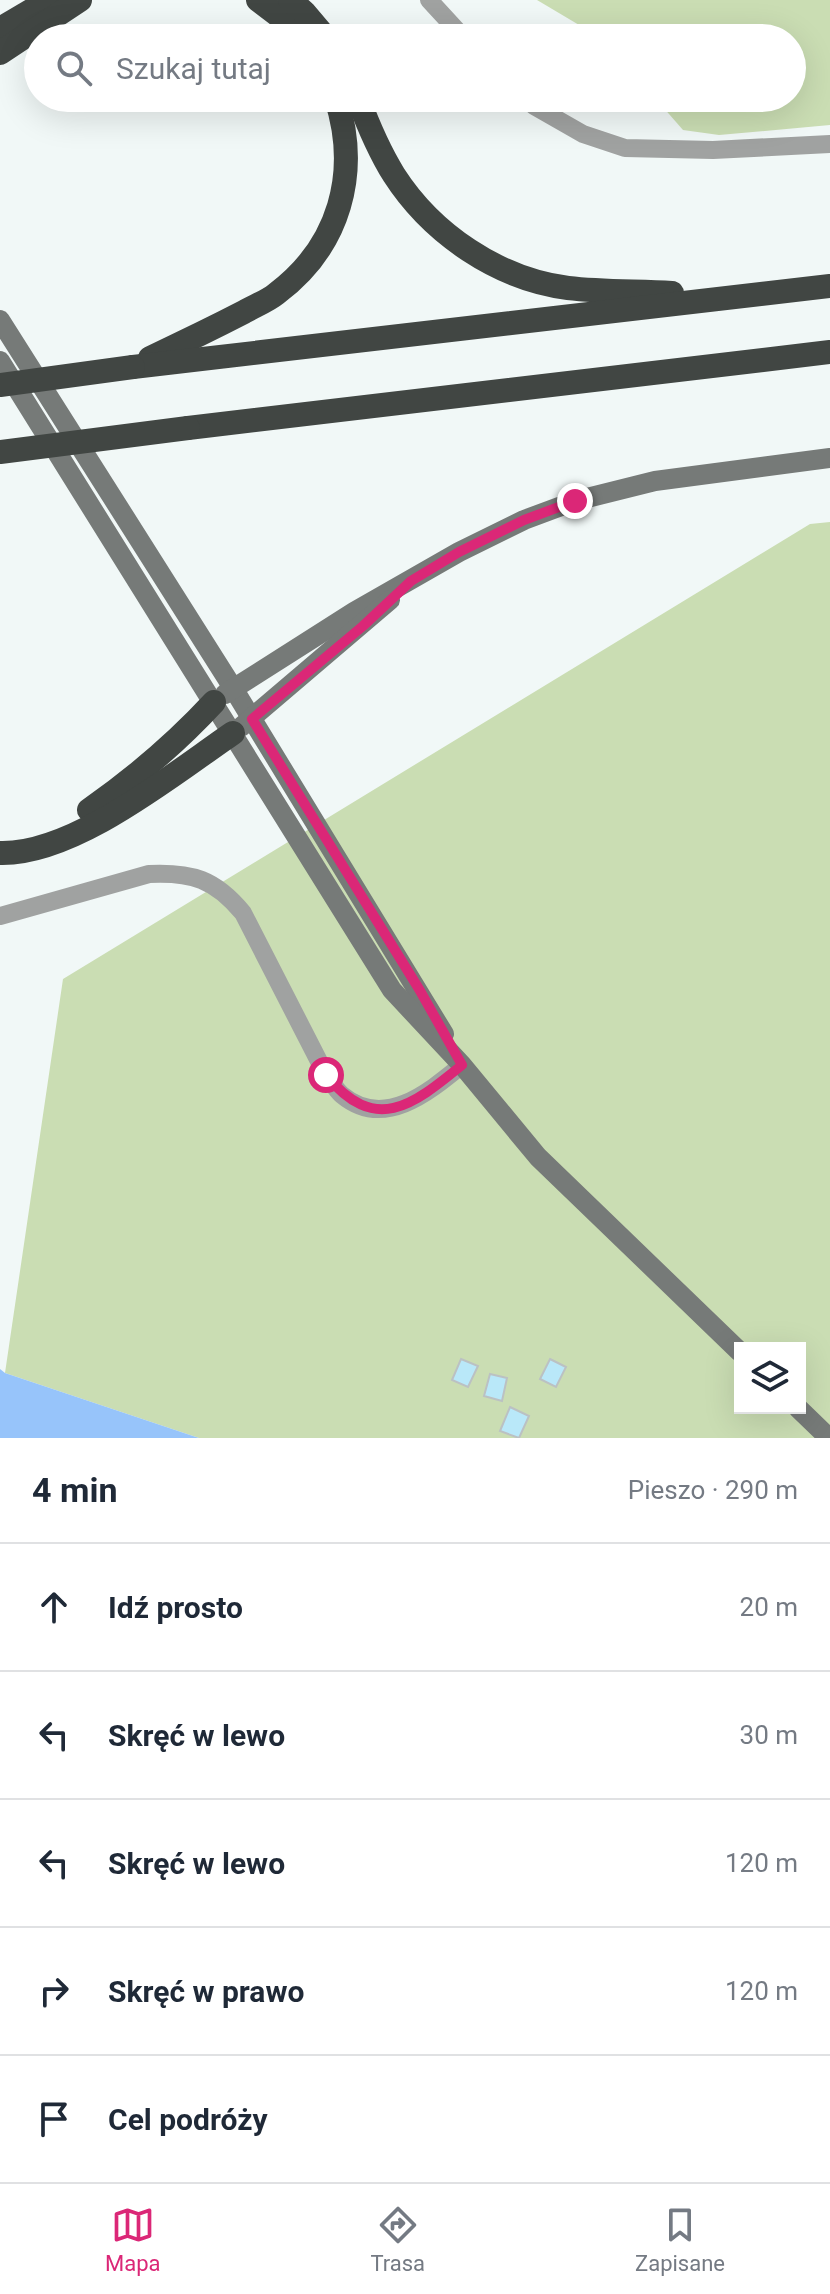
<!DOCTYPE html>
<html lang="pl">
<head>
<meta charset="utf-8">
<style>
	body { margin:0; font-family:Roboto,sans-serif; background:#f6f6f7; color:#1f2937 }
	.controls { position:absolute; right:24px; bottom:24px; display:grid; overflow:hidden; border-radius:0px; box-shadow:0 8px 32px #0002 }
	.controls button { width:72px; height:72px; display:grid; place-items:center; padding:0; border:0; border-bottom:2px solid #e0e1e3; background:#fff; color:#1f2937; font:40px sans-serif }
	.stop { position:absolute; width:24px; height:24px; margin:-18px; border:6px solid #db2777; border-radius:50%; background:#fff }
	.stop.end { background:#db2777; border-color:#fff; box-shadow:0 2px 8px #0008 }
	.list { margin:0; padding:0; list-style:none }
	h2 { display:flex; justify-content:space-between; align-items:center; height:104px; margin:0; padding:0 32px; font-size:34px }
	h2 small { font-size:26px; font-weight:400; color:#747a83 }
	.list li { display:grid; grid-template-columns:52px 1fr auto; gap:24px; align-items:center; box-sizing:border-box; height:128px; padding:0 32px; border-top:2px solid #e0e1e3 }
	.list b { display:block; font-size:30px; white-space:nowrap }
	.list em { font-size:26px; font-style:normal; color:#747a83 }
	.icon { flex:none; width:44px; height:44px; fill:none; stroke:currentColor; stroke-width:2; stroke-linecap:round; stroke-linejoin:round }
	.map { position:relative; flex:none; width:830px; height:1438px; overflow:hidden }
	.search { position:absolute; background:#fff; box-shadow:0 8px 32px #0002; left:24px; right:24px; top:24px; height:88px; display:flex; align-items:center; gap:20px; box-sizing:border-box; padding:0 28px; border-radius:44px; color:#747a83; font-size:30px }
	.sheet { height:744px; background:#fff }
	nav { display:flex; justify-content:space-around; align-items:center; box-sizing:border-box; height:112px; border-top:2px solid #e0e1e3; background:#fff; font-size:22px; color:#747a83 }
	nav a { display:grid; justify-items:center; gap:4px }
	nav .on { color:#db2777 }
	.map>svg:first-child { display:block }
	.green { fill:#caddb3; fill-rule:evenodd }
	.water { fill:#97c4fa }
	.building { fill:#b9e8f9; stroke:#bbc1c3; stroke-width:2 }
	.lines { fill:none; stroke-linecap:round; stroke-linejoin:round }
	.street { stroke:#a0a2a1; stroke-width:18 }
	.secondary { stroke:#767a78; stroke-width:20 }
	.highway { stroke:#414643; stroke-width:24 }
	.highway-bridge { stroke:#414643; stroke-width:24 }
	.route { stroke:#db2777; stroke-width:10 }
</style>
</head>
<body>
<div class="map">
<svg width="830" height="1438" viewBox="0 0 830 1438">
	<rect width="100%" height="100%" fill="#f1f8f7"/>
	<g class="green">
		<polygon points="537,0 830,0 830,125 719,135 683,130 655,98 792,98 792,38 601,38"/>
		<path d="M830 522V1438H199L5 1373 63 979 810 524ZM740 1348H800V1408H740Z"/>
	</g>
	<polygon class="water" points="0,1369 5,1373 199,1438 0,1438"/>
	<g class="building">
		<polygon points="461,1359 478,1366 468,1387 452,1380"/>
		<polygon points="550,1359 566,1367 556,1387 540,1379"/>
		<polygon points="490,1374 507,1378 502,1401 484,1396"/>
		<polygon points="510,1407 529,1416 519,1438 500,1431"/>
	</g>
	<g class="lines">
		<g class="street">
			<polyline points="429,0 464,38"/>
			<polyline points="526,98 534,106 583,134 625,148 713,150 830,144"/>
			<path d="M0 916 149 874C192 872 215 879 243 913L326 1075C331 1081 336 1090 342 1095 384 1130 429 1092 462 1065"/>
		</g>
		<g class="secondary">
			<polyline points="0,320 233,688 444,1034"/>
			<polyline points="0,361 392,990 462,1065 538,1157 740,1352"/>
			<polyline points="225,694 354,612 459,552 524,520 575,501 655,481 830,458"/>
			<polyline points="241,727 390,600"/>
			<polyline points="798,1408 829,1438"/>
		</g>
		<g class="highway">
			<polyline points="258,0 283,19 300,38"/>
			<polyline points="290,0 304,12 326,38"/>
			<polyline points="0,29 49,0"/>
			<polyline points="0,53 80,0"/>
			<path d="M358 98C368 125 379 151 394 175 432 234 498 279 568 288 602 292 637 291 672 293"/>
			<path d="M150 358C182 343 213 328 244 312 254 306 266 302 276 294 340 246 360 173 336 98"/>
			<polyline points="133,367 830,286"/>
			<polyline points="188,428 830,352"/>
			<path d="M89 810C135 778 176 743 214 702"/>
			<path d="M0 853C74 855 173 774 233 733"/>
		</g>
		<g class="highway-bridge">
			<polyline points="0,385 133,367"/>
			<polyline points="0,452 188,428"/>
		</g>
	</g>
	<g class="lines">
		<path class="route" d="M326 1075C375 1135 412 1106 462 1065L419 989 252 719 363 626 411 581 459 552 524 520 575 501"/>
	</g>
</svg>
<div class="controls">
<button><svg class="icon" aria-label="layers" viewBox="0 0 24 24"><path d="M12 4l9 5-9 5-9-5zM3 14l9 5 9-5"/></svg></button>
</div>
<div class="stop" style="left:326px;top:1075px"></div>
<div class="stop end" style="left:575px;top:501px"></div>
<div class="search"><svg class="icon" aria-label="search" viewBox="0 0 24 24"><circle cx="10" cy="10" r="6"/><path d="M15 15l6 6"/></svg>Szukaj tutaj</div>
</div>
<section class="sheet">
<h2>4 min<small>Pieszo · 290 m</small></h2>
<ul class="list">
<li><svg class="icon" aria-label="ahead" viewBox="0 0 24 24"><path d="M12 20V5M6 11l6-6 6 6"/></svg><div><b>Idź prosto</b></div><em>20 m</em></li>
<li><svg class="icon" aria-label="left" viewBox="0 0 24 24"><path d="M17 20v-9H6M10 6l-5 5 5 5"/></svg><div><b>Skręć w lewo</b></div><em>30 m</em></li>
<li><svg class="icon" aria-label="left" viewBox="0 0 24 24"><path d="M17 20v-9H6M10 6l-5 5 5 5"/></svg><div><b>Skręć w lewo</b></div><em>120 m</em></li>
<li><svg class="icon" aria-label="right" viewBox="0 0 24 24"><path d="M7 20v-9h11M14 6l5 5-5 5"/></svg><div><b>Skręć w prawo</b></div><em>120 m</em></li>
<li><svg class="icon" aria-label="arrive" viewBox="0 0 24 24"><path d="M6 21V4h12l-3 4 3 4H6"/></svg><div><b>Cel podróży</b></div></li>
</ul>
</section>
<nav>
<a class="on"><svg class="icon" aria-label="map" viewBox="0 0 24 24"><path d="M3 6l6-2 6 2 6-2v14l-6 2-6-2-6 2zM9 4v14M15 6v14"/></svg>Mapa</a>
<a><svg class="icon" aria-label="directions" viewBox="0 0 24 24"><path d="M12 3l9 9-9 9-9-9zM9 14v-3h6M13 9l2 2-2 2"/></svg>Trasa</a>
<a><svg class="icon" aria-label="saved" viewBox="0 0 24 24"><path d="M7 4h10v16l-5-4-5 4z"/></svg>Zapisane</a>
</nav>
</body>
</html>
